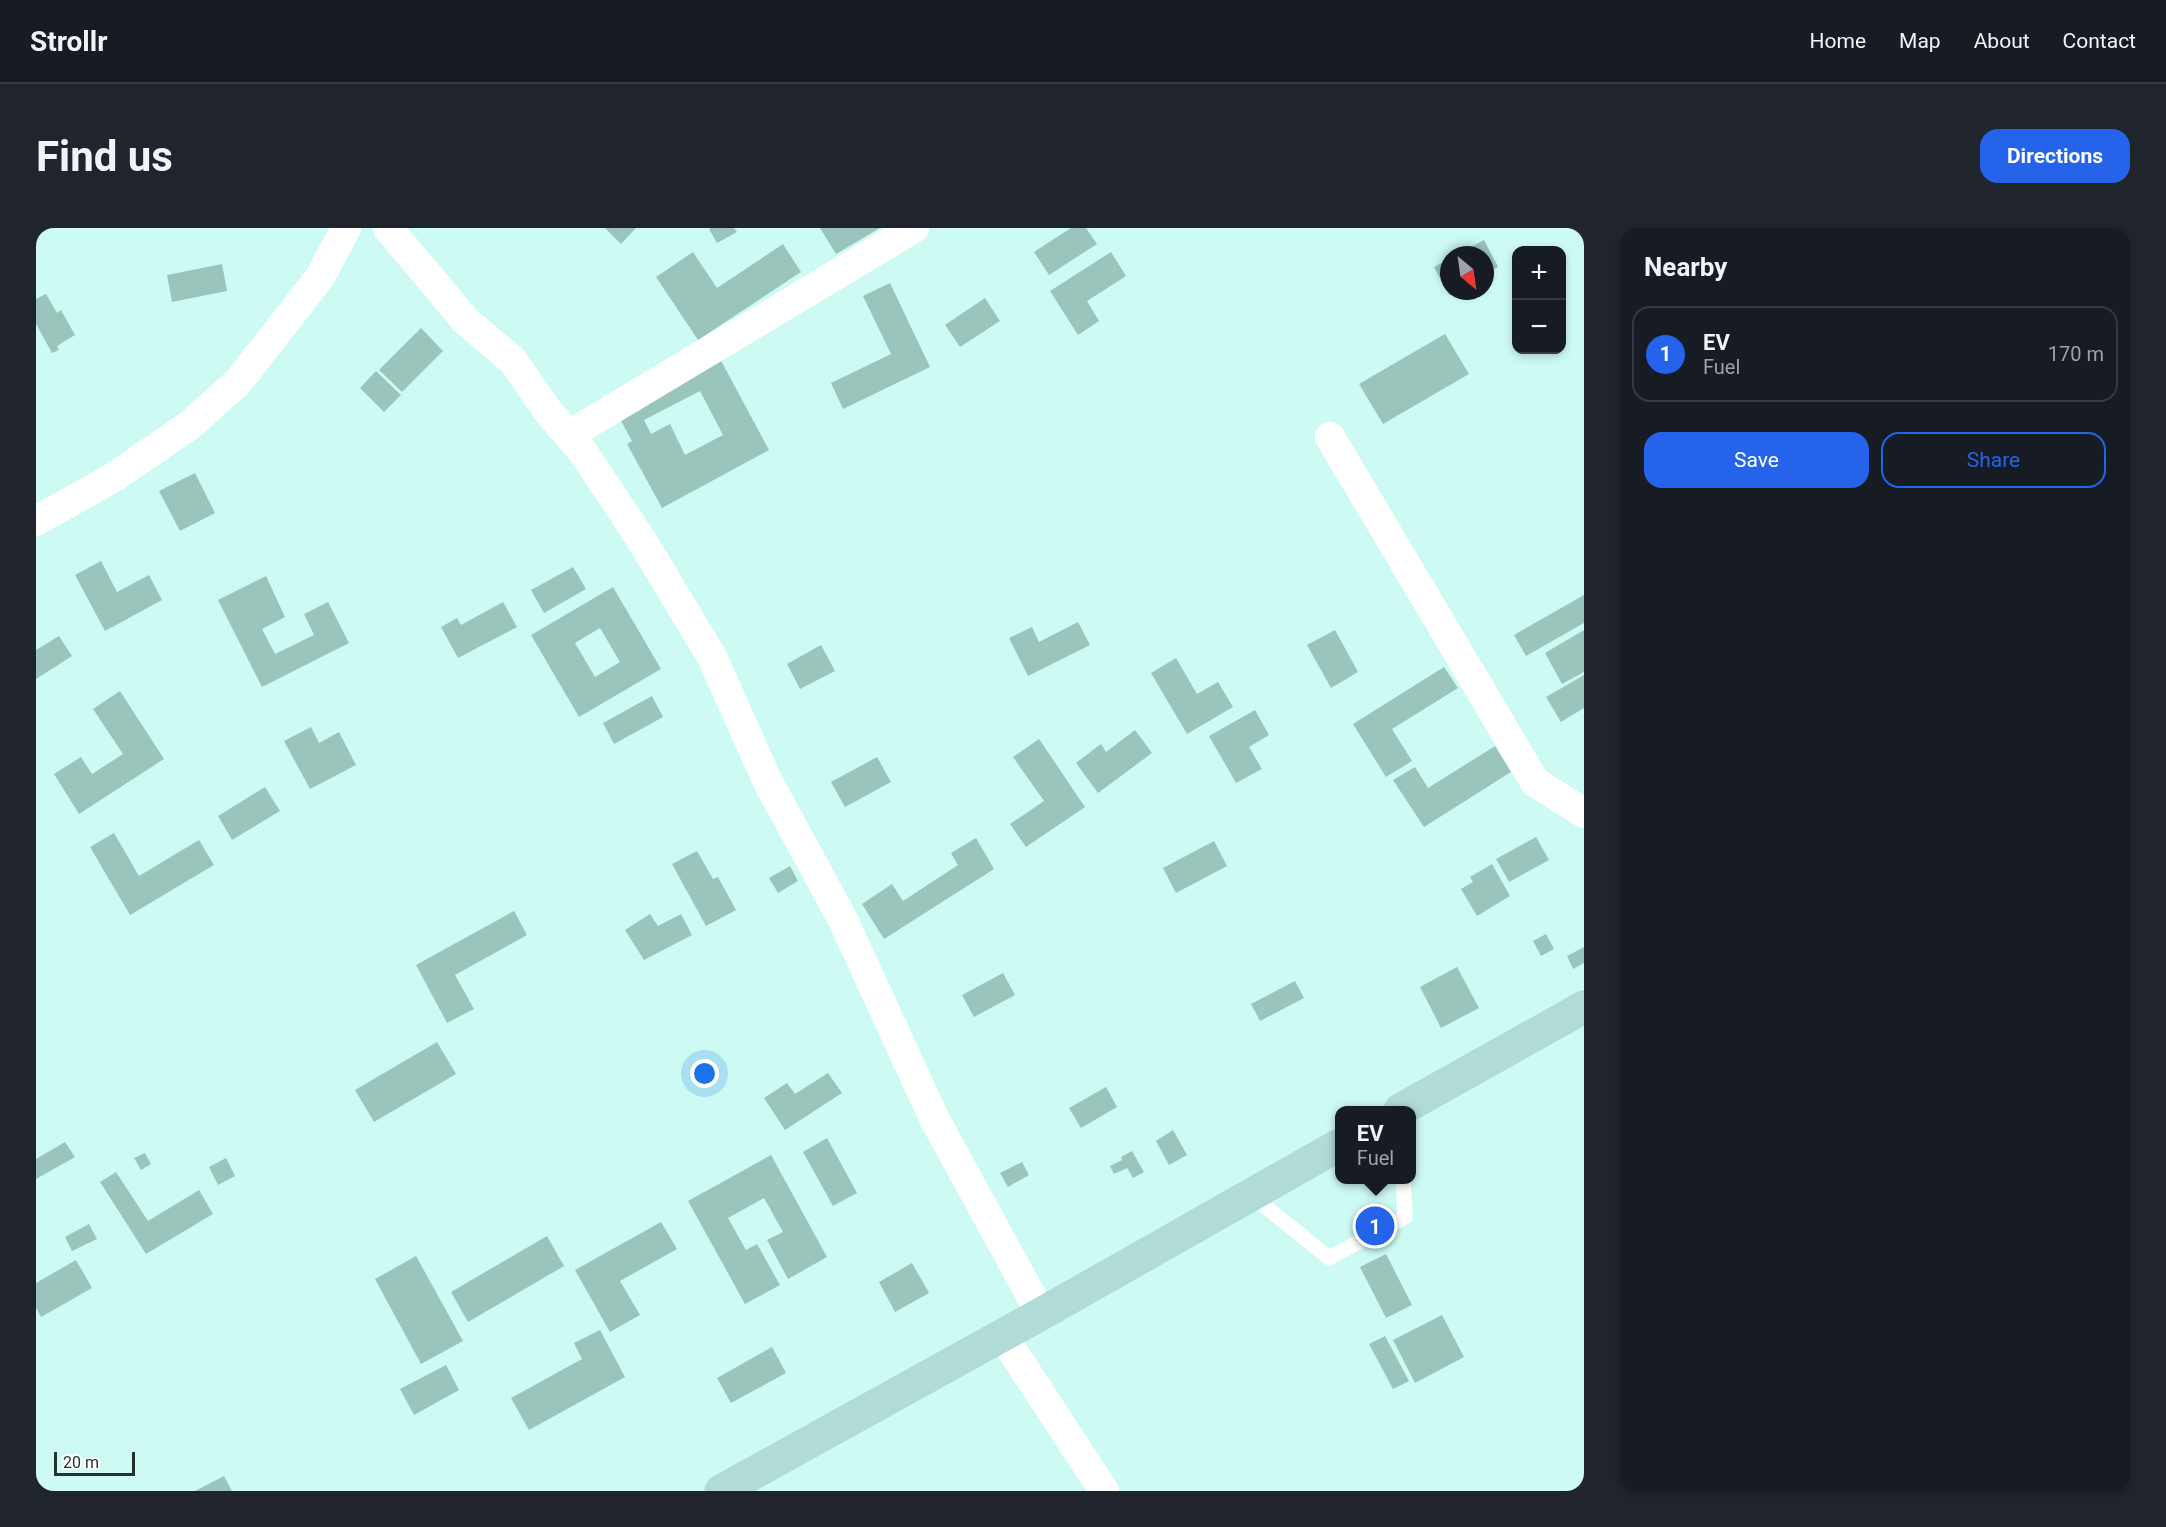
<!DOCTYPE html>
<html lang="en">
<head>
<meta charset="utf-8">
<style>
	body { margin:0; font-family:Roboto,sans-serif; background:#20242c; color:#f1f3f6 }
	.controls { position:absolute; right:18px; top:18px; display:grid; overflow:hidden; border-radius:12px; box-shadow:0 3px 9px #0003 }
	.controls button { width:54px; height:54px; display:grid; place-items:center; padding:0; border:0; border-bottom:2px solid #363941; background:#171b24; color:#f1f3f6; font:30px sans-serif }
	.compass { position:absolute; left:1404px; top:18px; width:54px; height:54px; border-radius:50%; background:#171b24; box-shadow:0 3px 9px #0003; rotate:151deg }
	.scale { position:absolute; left:18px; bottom:15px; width:81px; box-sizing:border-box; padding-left:6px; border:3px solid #21322f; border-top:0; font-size:16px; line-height:21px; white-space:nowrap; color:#21322f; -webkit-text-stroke:4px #fdfdfd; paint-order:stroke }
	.you { position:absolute; left:669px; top:846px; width:21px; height:21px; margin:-15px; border:4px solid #fff; border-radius:50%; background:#1a73e8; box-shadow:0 0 0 9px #1a73e833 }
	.badge { display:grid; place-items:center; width:39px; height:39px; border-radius:50%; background:#2563eb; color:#fff; font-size:20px; font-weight:700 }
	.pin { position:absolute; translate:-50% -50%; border:3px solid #fff; box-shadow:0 2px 6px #0006 }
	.popup { position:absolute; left:1299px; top:878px; width:81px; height:78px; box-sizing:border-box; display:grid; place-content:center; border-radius:12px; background:#171b24; filter:drop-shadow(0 2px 4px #0005); font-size:20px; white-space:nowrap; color:#9ea1a6 }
	.popup b { font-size:22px; color:#f1f3f6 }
	.popup::after { content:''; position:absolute; left:50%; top:100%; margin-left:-12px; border:12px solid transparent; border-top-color:#171b24 }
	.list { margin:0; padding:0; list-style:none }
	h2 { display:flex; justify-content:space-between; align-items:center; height:78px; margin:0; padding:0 24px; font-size:26px }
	h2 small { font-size:20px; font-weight:400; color:#9ea1a6 }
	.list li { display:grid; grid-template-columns:39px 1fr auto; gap:18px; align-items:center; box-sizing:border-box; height:96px; margin:0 12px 12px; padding:0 12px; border:2px solid #363941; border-radius:18px }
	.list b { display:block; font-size:22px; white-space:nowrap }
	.list p { margin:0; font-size:20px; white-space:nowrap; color:#9ea1a6 }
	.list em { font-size:20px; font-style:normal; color:#9ea1a6 }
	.actions { display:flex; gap:12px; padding:18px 24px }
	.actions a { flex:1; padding:14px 0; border:2px solid #2563eb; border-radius:18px; text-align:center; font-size:21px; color:#2563eb }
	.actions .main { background:#2563eb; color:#fff }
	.map { position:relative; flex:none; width:1548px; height:1263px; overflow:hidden; border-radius:18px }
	header { display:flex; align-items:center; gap:36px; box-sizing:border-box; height:84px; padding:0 30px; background:#171b24; border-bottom:2px solid #363941 }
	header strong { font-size:28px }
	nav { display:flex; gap:33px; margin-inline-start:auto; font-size:21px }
	.intro { display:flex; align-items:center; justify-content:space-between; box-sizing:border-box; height:144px; padding:0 36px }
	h1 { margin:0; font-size:42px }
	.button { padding:15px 27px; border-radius:18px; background:#2563eb; color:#fff; font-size:21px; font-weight:700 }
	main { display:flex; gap:36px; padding:0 36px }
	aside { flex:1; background:#171b24; border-radius:18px; box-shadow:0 3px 9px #0003 }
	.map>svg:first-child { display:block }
	.building { fill:#99c5bd; fill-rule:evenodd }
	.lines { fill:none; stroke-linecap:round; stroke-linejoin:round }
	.service { stroke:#fff; stroke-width:15 }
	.minor { stroke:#fff; stroke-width:30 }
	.secondary { stroke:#b0dbd6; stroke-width:33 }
</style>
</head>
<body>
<header>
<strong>Strollr</strong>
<nav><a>Home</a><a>Map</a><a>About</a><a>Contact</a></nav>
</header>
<div class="intro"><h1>Find us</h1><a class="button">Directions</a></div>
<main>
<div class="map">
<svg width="1548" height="1263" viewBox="0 0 1548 1263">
	<rect width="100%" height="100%" fill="#cdfbf3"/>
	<g class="building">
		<polygon points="569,0 600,0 585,16"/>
		<polygon points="675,0 698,0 701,4 681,15 673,1"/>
		<polygon points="784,0 844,0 800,26"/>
		<polygon points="1035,0 1050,0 1061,16 1013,47 998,24"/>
		<polygon points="1448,12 1462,39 1449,46 1449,27 1420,27"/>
		<polygon points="747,16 765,44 662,112 620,49 657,24 681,60"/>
		<polygon points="1075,24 1090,48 1051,73 1063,93 1042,107 1014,63"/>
		<polygon points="1413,31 1413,63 1418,63 1413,67 1398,39"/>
		<polygon points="186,36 191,63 136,74 131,47"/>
		<polygon points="854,55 894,139 807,181 795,155 855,126 827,68"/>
		<polygon points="10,66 21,85 25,82 39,107 21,118 23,122 16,125 0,96 0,71"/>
		<polygon points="949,70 964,93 924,119 909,97"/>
		<polygon points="385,100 407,123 366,164 343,142"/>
		<polygon points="1409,106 1433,146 1347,196 1323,156"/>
		<path d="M682 127 733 222 626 280 591 216 596 213 579 182ZM664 163 687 207 649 227 634 196 615 206 608 192Z"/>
		<polygon points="340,143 365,167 348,184 324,160"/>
		<polygon points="159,245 179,285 144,303 123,263"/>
		<polygon points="65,333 81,364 113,347 126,372 69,403 39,347"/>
		<polygon points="537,339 550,361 508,385 495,362"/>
		<polygon points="230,348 249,389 226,401 239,426 278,407 268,386 292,374 313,415 226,459 182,372"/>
		<path d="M577 359 625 441 543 489 495 407ZM564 400 584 434 559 449 539 415Z"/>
		<polygon points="1548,367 1548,395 1490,428 1478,407"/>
		<polygon points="467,374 481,399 422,430 405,399 421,390 425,397"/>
		<polygon points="1042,394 1054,417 992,448 973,410 996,399 1003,414"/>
		<polygon points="1299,402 1322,444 1295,460 1271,417"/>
		<polygon points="1548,402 1548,444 1526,456 1509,425"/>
		<polygon points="23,408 36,428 0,451 0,422"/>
		<polygon points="785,417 799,443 764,461 751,436"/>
		<polygon points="1140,430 1161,466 1182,454 1197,479 1151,506 1115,445"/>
		<polygon points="1408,439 1422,460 1356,501 1376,533 1350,549 1317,496"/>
		<polygon points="1548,447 1548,480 1525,494 1510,469"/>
		<polygon points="84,463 128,531 43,586 18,546 45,529 56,546 87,526 57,481"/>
		<polygon points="616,468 627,489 578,516 567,495"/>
		<polygon points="1219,482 1233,507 1213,519 1226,541 1200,555 1173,508"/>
		<polygon points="275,499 283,515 303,504 320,537 274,561 248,513"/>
		<polygon points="1099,502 1116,525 1062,565 1040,535 1065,516 1070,524"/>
		<polygon points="1003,511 1049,579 990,619 974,596 1008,573 977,529"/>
		<polygon points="1459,518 1475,544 1388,599 1357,552 1379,539 1392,560"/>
		<polygon points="841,529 855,554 809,579 795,554"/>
		<polygon points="229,559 244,583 196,612 182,588"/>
		<polygon points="78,605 103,648 163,612 178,637 94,687 54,619"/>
		<polygon points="1500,609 1513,632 1473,654 1460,631"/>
		<polygon points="940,610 958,641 848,711 826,676 856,656 867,673 922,637 915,625"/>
		<polygon points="1178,613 1191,638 1140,665 1127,640"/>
		<polygon points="661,623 677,651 682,649 700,682 670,698 636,636"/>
		<polygon points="1456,636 1474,668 1441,688 1425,661 1437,654 1434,649"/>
		<polygon points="754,638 762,653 742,665 733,650"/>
		<polygon points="478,683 491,707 419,747 438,781 411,795 380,737"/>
		<polygon points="614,686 622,698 645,686 656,707 608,732 589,702"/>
		<polygon points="1510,706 1518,721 1505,728 1497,713"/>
		<polygon points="1548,719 1548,735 1537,741 1531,728"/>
		<polygon points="1421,739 1443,780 1405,800 1384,759"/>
		<polygon points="967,745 979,767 938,789 926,767"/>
		<polygon points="1259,753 1268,770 1224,793 1215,776"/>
		<polygon points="401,814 420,846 338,894 319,862"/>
		<polygon points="792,845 806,865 749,902 728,870 751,855 759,866"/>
		<polygon points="1070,859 1081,879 1045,900 1033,880"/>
		<polygon points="1137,902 1151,927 1133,937 1120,913"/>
		<polygon points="791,910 821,965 797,978 767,924"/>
		<polygon points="29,914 39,929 0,951 0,931"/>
		<polygon points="1096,923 1108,944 1097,950 1091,940 1078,946 1074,938 1086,932 1085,929"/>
		<polygon points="109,925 115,936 105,942 98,930"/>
		<polygon points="735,927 791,1029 752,1051 731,1012 747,1004 728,970 692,990 710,1022 721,1016 744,1057 709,1076 652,973"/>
		<polygon points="190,930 199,948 182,957 173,939"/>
		<polygon points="986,934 993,947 972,959 964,945"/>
		<polygon points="80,944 112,993 163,962 177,986 110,1026 64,954"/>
		<polygon points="625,994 641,1021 584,1053 604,1087 574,1104 539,1042"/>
		<polygon points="53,996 61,1011 36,1023 29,1009"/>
		<polygon points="511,1008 528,1038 432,1094 415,1064"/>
		<polygon points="1350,1026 1376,1077 1350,1090 1324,1039"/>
		<polygon points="380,1028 427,1113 385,1136 339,1051"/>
		<polygon points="40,1032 56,1060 5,1089 0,1080 0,1055"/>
		<polygon points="876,1035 893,1065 859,1084 843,1054"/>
		<polygon points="1406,1087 1428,1129 1379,1155 1357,1112"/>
		<polygon points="564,1102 589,1149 493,1202 475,1170 546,1131 538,1115"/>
		<polygon points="1349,1108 1373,1153 1357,1161 1333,1116"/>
		<polygon points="736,1119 750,1145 695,1175 681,1150"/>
		<polygon points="410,1137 423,1162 378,1187 364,1161"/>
		<polygon points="188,1248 196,1263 159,1263"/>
	</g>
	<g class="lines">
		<polyline class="service" points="1215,967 1293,1030 1369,989 1367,952"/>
		<g class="minor">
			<polyline points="352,0 430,93 477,133 511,182 547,224 608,316 676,429 731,552 807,692 898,890 1005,1086"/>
			<polyline points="533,207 878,0"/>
			<polyline points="1294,209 1499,554 1548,585"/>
			<polyline points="0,293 78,249 154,197 202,154 284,49 310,0"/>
			<polyline points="966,1107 1068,1263"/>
		</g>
		<g class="secondary">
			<polyline points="1364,882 1548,779"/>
			<polyline points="685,1263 1005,1086 1303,917"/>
		</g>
	</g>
</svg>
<div class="controls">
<button>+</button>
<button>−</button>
</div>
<svg class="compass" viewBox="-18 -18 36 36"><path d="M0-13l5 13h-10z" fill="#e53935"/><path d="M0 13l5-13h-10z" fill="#9ea1a6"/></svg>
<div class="scale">20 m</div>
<div class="you"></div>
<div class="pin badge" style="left:1339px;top:998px">1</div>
<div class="popup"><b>EV</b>Fuel</div>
</div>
<aside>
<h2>Nearby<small></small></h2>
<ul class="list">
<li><span class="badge">1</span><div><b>EV</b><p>Fuel</p></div><em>170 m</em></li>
</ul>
<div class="actions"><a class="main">Save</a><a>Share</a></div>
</aside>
</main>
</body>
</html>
